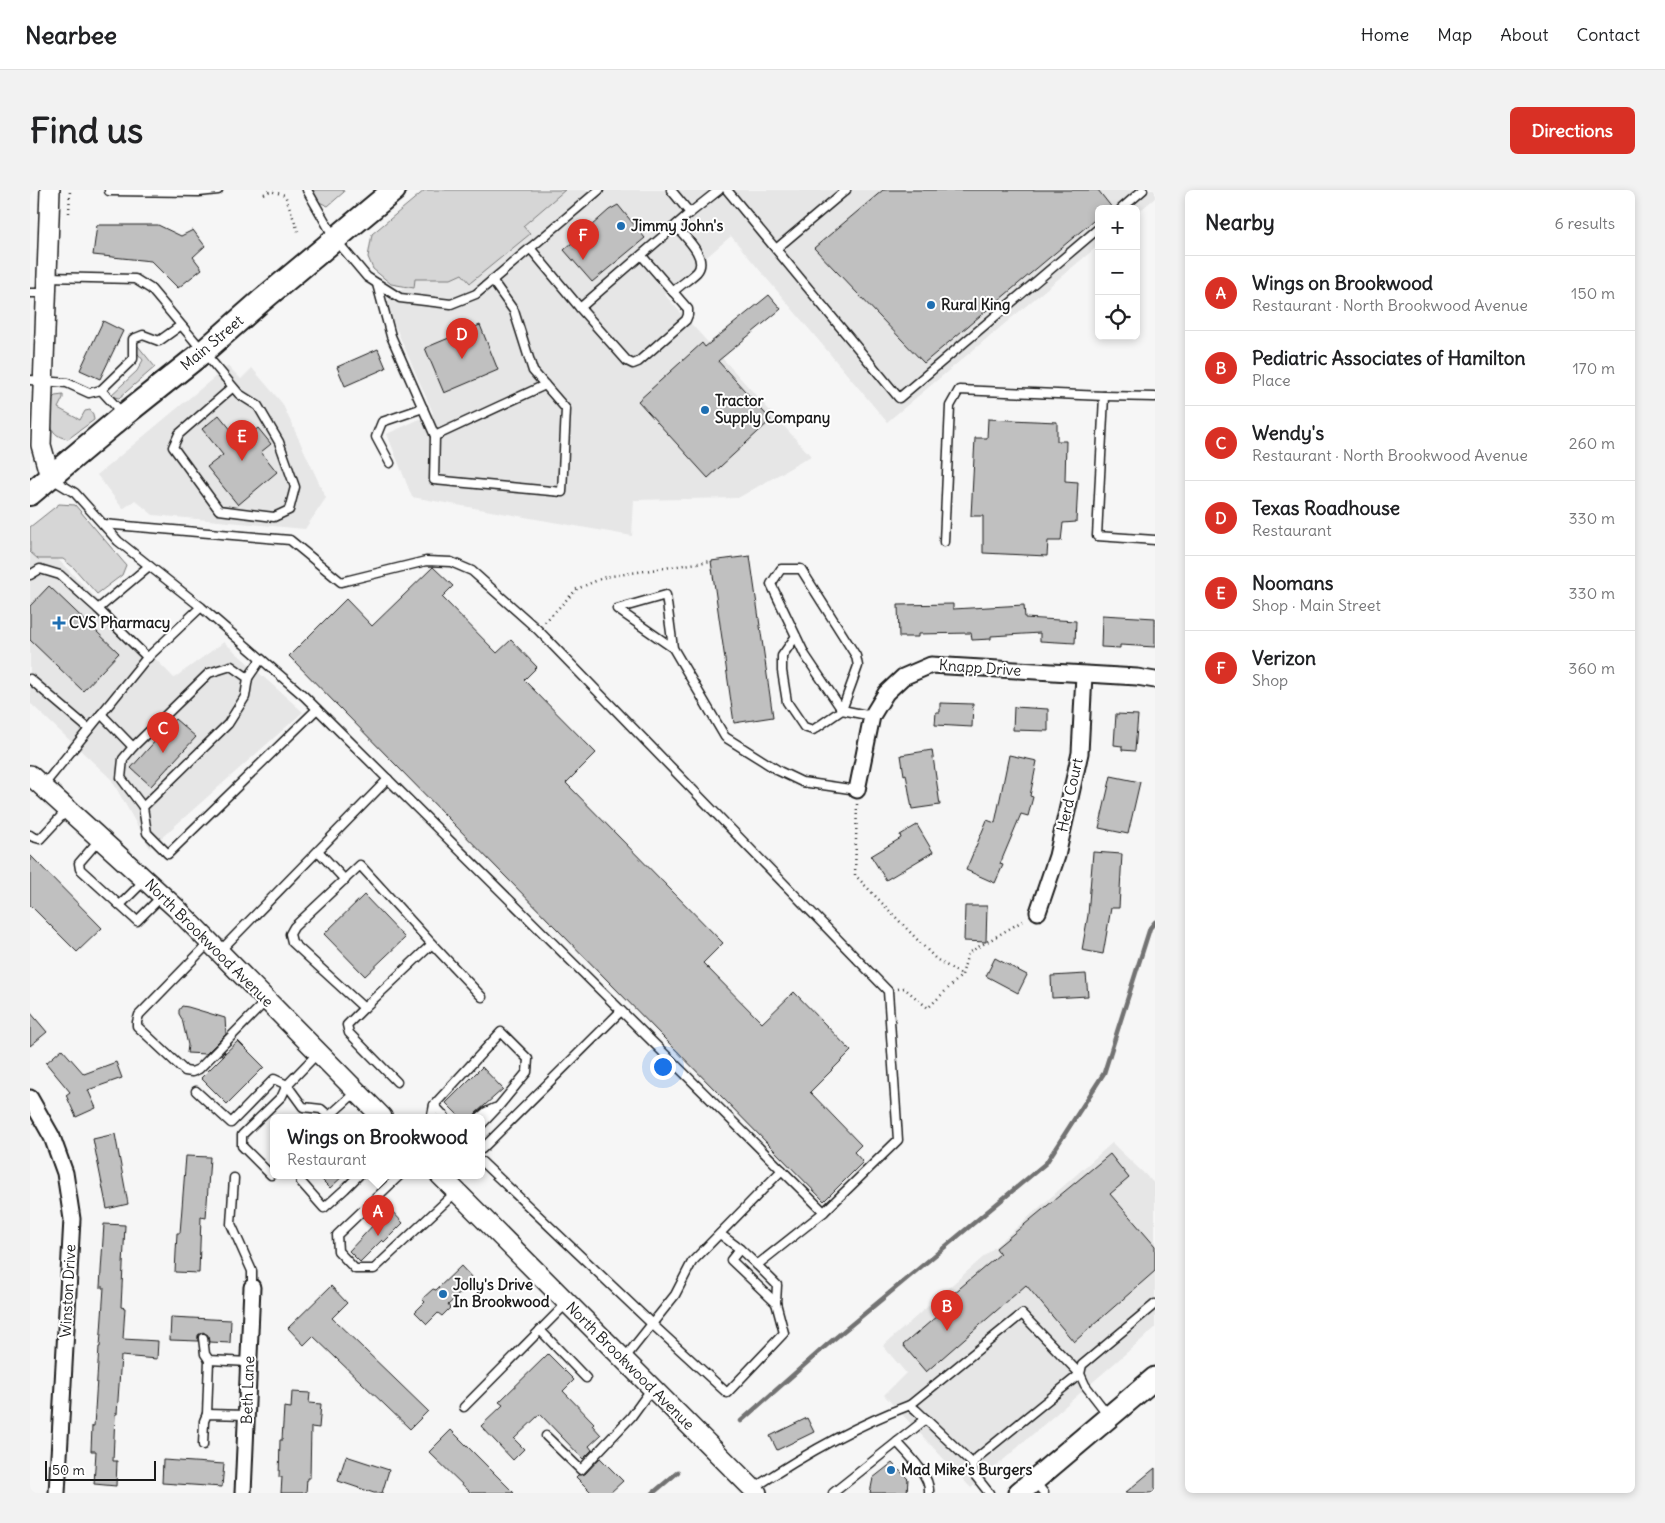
<!DOCTYPE html>
<html lang="en">
<head>
<meta charset="utf-8">
<style>
	body { margin:0; font-family:Delius,sans-serif; background:#f2f2f2; color:#202124 }
	.controls { position:absolute; right:15px; top:15px; display:grid; overflow:hidden; border-radius:8px; box-shadow:0 2px 8px #0003 }
	.controls button { width:45px; height:45px; display:grid; place-items:center; padding:0; border:0; border-bottom:1px solid #e0e0e0; background:#fff; color:#202124; font:25px sans-serif }
	.scale { position:absolute; left:15px; bottom:12px; width:111px; box-sizing:border-box; padding-left:5px; border:2px solid #1c1c1c; border-top:0; font-size:14px; line-height:18px; white-space:nowrap; color:#1c1c1c; -webkit-text-stroke:4px #fff; paint-order:stroke }
	.you { position:absolute; left:632px; top:876px; width:18px; height:18px; margin:-12px; border:4px solid #fff; border-radius:50%; background:#1a73e8; box-shadow:0 0 0 8px #1a73e833 }
	.badge { display:grid; place-items:center; width:32px; height:32px; border-radius:50%; background:#d93025; color:#fff; font-size:16px; font-weight:700 }
	.pin { position:absolute; translate:-50% -41px; filter:drop-shadow(0 1px 2px #0008) }
	.pin::after { content:''; position:absolute; top:26px; width:18px; height:15px; background:inherit; clip-path:polygon(0 0,100% 0,50% 100%) }
	.popup { position:absolute; left:240px; top:924px; width:215px; height:65px; box-sizing:border-box; display:grid; place-content:center; border-radius:8px; background:#fff; filter:drop-shadow(0 1px 4px #0005); font-size:16px; white-space:nowrap; color:#757577 }
	.popup b { font-size:19px; color:#202124 }
	.popup::after { content:''; position:absolute; left:50%; top:100%; margin-left:-10px; border:10px solid transparent; border-top-color:#fff }
	.list { margin:0; padding:0; list-style:none }
	h2 { display:flex; justify-content:space-between; align-items:center; height:65px; margin:0; padding:0 20px; font-size:21px }
	h2 small { font-size:16px; font-weight:400; color:#757577 }
	.list li { display:grid; grid-template-columns:32px 1fr auto; gap:15px; align-items:center; box-sizing:border-box; height:75px; padding:0 20px; border-top:1px solid #e0e0e0 }
	.list b { display:block; font-size:19px; white-space:nowrap }
	.list p { margin:0; font-size:16px; white-space:nowrap; color:#757577 }
	.list em { font-size:16px; font-style:normal; color:#757577 }
	.icon { flex:none; width:28px; height:28px; fill:none; stroke:currentColor; stroke-width:2; stroke-linecap:round; stroke-linejoin:round }
	.map { position:relative; flex:none; width:1125px; height:1303px; overflow:hidden; border-radius:8px }
	header { display:flex; align-items:center; gap:30px; box-sizing:border-box; height:70px; padding:0 25px; background:#fff; border-bottom:1px solid #e0e0e0 }
	header strong { font-size:24px }
	nav { display:flex; gap:28px; margin-inline-start:auto; font-size:18px }
	.intro { display:flex; align-items:center; justify-content:space-between; box-sizing:border-box; height:120px; padding:0 30px }
	h1 { margin:0; font-size:35px }
	.button { padding:12px 22px; border-radius:8px; background:#d93025; color:#fff; font-size:18px; font-weight:700 }
	main { display:flex; gap:30px; padding:0 30px }
	aside { flex:1; background:#fff; border-radius:8px; box-shadow:0 2px 8px #0003 }
	.map>svg:first-child { display:block }
	.built { fill:#e6e6e6 }
	.green { fill:#d6d6d6; stroke:#797979 }
	.lines { fill:none; stroke-linecap:round; stroke-linejoin:round }
	.stream { stroke:#727272; stroke-width:4.5 }
	.building { fill:#c0c0c0; stroke:#1c1c1c }
	.service-casing { stroke:#1c1c1c; stroke-width:11 }
	.minor-casing { stroke:#1c1c1c; stroke-width:19 }
	.tertiary-casing { stroke:#1c1c1c; stroke-width:22 }
	.secondary-casing { stroke:#1c1c1c; stroke-width:25 }
	.primary-casing { stroke:#1c1c1c; stroke-width:26 }
	.path { stroke:#1c1c1c; stroke-width:2.5; stroke-dasharray:1 4; stroke-linecap:butt }
	.service { stroke:#fff; stroke-width:8 }
	.minor { stroke:#fff; stroke-width:15 }
	.tertiary { stroke:#fff; stroke-width:19 }
	.secondary { stroke:#fff; stroke-width:21 }
	.primary { stroke:#fff; stroke-width:22 }
	.poi-dot { fill:#1f6fb2; stroke:#fff; stroke-width:2 }
	.labels { text-anchor:middle; stroke-width:4; stroke-linejoin:round; paint-order:stroke }
	.poi-label { font-size:15px; font-weight:bold; fill:#1c1c1c; stroke:#fff; text-anchor:start }
	.street-label { font-size:15px; fill:#1c1c1c; stroke:#fff }
</style>
</head>
<body>
<header>
<strong>Nearbee</strong>
<nav><a>Home</a><a>Map</a><a>About</a><a>Contact</a></nav>
</header>
<div class="intro"><h1>Find us</h1><a class="button">Directions</a></div>
<main>
<div class="map">
<svg width="1125" height="1303" viewBox="0 0 1125 1303">
	<rect width="100%" height="100%" fill="#f6f6f6"/>
	<filter id="ink" filterUnits="userSpaceOnUse"><feTurbulence type="fractalNoise" baseFrequency=".02" numOctaves="2"/><feDisplacementMap in="SourceGraphic" scale="10" xChannelSelector="R" yChannelSelector="G"/><feConvolveMatrix kernelMatrix="1 2 1 2 8 2 1 2 1" color-interpolation-filters="sRGB"/></filter>
	<g filter="url(#ink)">
		<g class="built">
			<polygon points="497,0 1125,0 1125,8 1106,24 1106,19 1069,19 1069,55 857,232 701,46 634,104 781,266 708,308 604,310 602,346 382,307 357,244 403,223 355,113"/>
			<polygon points="198,176 211,189 222,178 252,213 296,308 275,339 123,325 105,310 93,319 67,285"/>
			<polygon points="13,354 144,488 194,452 273,522 120,658 81,589 0,513 0,365"/>
			<polygon points="1082,953 1125,994 1125,1138 941,1298 854,1205 876,1183 853,1156"/>
		</g>
		<g class="green">
			<polygon points="283,0 313,0 314,2 298,16 289,12"/>
			<polygon points="395,0 535,0 493,36 500,44 440,93 432,84 421,89 385,89 384,98 361,94 343,79 338,67 342,44"/>
			<polygon points="108,156 125,177 89,208 80,206 107,181 113,170 104,159"/>
			<path d="M33 205V208L28 218 50 230 55 221 60 220 63 224 64 230 38 249C15 245 21 228 22 209L25 206Z"/>
			<polygon points="29,314 45,315 96,375 92,385 67,404 44,378 33,369 8,369 0,362 0,337"/>
		</g>
		<g class="lines">
			<g class="stream">
				<polyline points="711,1231 798,1154 1016,973 1074,883 1120,738 1125,732"/>
				<polyline points="623,1303 648,1282"/>
			</g>
		</g>
		<g class="building">
			<polygon points="853,0 1068,0 1083,19 1069,19 1069,26 894,173 784,58"/>
			<polygon points="588,15 615,48 562,92 534,60 579,20"/>
			<polygon points="67,35 128,35 151,46 163,40 175,56 163,67 172,79 148,98 121,71 63,65"/>
			<polygon points="739,105 751,119 688,171 741,230 678,288 608,211 672,153 675,157"/>
			<polygon points="73,131 93,141 70,189 50,180"/>
			<polygon points="450,135 468,180 414,203 395,158"/>
			<polygon points="348,159 356,178 315,196 307,177"/>
			<polygon points="189,225 211,252 228,238 241,254 231,262 247,282 208,315 177,277 193,265 172,239"/>
			<polygon points="958,229 1027,232 1027,251 1036,251 1035,291 1048,292 1046,332 1033,333 1031,351 1018,351 1017,366 953,363 953,326 941,326 945,248 957,248"/>
			<polygon points="720,366 743,527 704,533 681,371"/>
			<polygon points="403,377 423,396 412,407 467,463 481,450 507,477 494,490 566,563 536,593 693,753 673,773 732,833 764,802 821,861 780,902 831,955 824,962 833,972 794,1011 259,466 316,409 342,436"/>
			<polygon points="19,396 89,463 53,501 0,450 0,416"/>
			<polygon points="923,414 923,419 994,415 995,428 1046,431 1045,453 1010,451 1010,443 961,446 961,449 942,450 941,443 888,444 888,447 869,447 868,415"/>
			<polygon points="1072,425 1125,428 1125,457 1090,455 1090,458 1071,457"/>
			<polygon points="910,513 943,514 942,537 905,535 906,522 910,522"/>
			<polygon points="984,517 1018,519 1018,541 983,540"/>
			<polygon points="1086,524 1108,525 1105,561 1092,560 1092,556 1084,555"/>
			<polygon points="145,529 166,547 121,596 101,578"/>
			<polygon points="902,560 910,615 882,619 876,584 874,585 871,565"/>
			<polygon points="979,565 1007,571 1000,606 1003,607 998,626 991,624 970,674 973,675 965,693 936,680 957,630 965,633"/>
			<polygon points="1081,586 1110,592 1098,644 1069,638"/>
			<polygon points="887,635 903,662 856,690 841,666 871,648 870,645"/>
			<polygon points="1063,662 1092,664 1089,718 1081,718 1073,764 1052,760 1058,725"/>
			<polygon points="0,665 72,738 47,762 0,715"/>
			<polygon points="334,705 375,748 335,786 294,744"/>
			<polygon points="935,716 957,716 956,752 934,751"/>
			<polygon points="965,768 997,785 988,803 956,786"/>
			<polygon points="1056,784 1058,806 1022,808 1021,786"/>
			<polygon points="152,816 158,817 195,828 196,844 176,864 157,863 158,855 152,829 149,824 149,820"/>
			<polygon points="0,822 17,842 0,856"/>
			<polygon points="208,851 234,877 197,914 171,888 194,865 191,865 195,861 194,864"/>
			<polygon points="32,859 54,884 86,872 92,888 58,900 66,918 46,927 36,905 40,902 16,873"/>
			<polygon points="452,877 473,899 446,923 444,927 430,927 416,913"/>
			<polygon points="85,944 98,1014 77,1019 63,949"/>
			<polygon points="1080,964 1099,988 1080,1004 1125,1056 1125,1081 1044,1152 996,1095 896,1182 873,1155 914,1120 910,1115 970,1064 966,1058"/>
			<polygon points="156,966 180,967 176,1028 171,1027 169,1083 145,1082 147,1043 150,1043"/>
			<polygon points="287,985 314,985 300,998"/>
			<polygon points="359,1018 373,1033 354,1052 352,1050 330,1072 319,1061"/>
			<polygon points="74,1034 95,1035 91,1117 95,1118 93,1149 128,1151 127,1169 91,1166 87,1224 85,1224 83,1271 87,1271 86,1296 64,1294 66,1261 61,1261 62,1236 64,1236 69,1157 70,1157 74,1097 70,1097"/>
			<polygon points="431,1076 444,1090 418,1115 420,1118 412,1126 408,1123 397,1134 385,1122 395,1112 392,1109 403,1099 406,1100"/>
			<polygon points="301,1096 317,1113 302,1128 398,1221 380,1239 283,1146 274,1155 258,1138"/>
			<polygon points="141,1127 201,1130 200,1153 179,1152 178,1145 173,1142 168,1145 168,1151 140,1150"/>
			<polygon points="518,1164 544,1190 533,1201 564,1233 562,1235 571,1245 559,1256 562,1260 553,1269 510,1224 484,1249 494,1259 483,1270 451,1236 473,1215 469,1212"/>
			<polygon points="262,1202 280,1203 279,1213 291,1214 289,1238 281,1237 280,1288 277,1288 276,1303 251,1303 252,1287 249,1287 250,1250 252,1250 254,1217 261,1218"/>
			<polygon points="777,1228 784,1242 747,1260 740,1246"/>
			<polygon points="421,1240 484,1303 441,1303 399,1262"/>
			<polygon points="316,1266 359,1280 352,1303 344,1303 308,1291"/>
			<polygon points="570,1268 593,1291 580,1303 562,1303 546,1287 548,1285 555,1284"/>
			<polygon points="133,1270 194,1274 192,1297 132,1293"/>
			<polygon points="862,1273 878,1289 877,1303 840,1303 843,1288"/>
			<polygon points="1125,1278 1125,1303 1095,1303"/>
		</g>
		<g class="lines">
			<g class="service-casing">
				<g id="service">
					<polyline points="277,0 305,49 337,87 370,108 421,114 446,104 569,0"/>
					<polyline points="641,0 660,23 689,0"/>
					<polyline points="697,0 869,208 1069,38"/>
					<polyline points="79,1 169,2 188,0"/>
					<polyline points="1091,19 1113,0"/>
					<polyline points="500,58 550,118 660,23"/>
					<polyline points="746,59 816,0"/>
					<polyline points="17,87 105,89 121,99 209,204 228,216 249,252 265,297 259,320 244,327 189,320 143,257 149,244 203,197"/>
					<polyline points="347,94 361,146 405,246 404,290 532,302 536,219 503,181 484,121 462,90"/>
					<path d="M643 102C650 95 660 89 667 82 679 68 655 47 646 36"/>
					<polyline points="0,103 16,103"/>
					<polyline points="550,118 597,171 603,174 608,172 656,130 658,125 658,119 612,66"/>
					<polyline points="0,190 37,193 59,203 71,200 103,169 103,149 113,145 129,151 150,136"/>
					<polyline points="71,200 92,223"/>
					<polyline points="1074,206 1067,346 1125,350"/>
					<polyline points="405,246 515,195"/>
					<polyline points="360,273 346,247 352,232 393,218"/>
					<polyline points="22,289 45,303 88,351 171,417 274,506 794,1022"/>
					<polyline points="73,334 260,350 311,392 396,371 421,372 442,381 508,440 858,801 868,950 794,1022 727,1075 710,1059 690,1044"/>
					<polyline points="914,352 920,216 929,200 1074,206 1125,207"/>
					<polyline points="0,385 10,379 30,385 68,419"/>
					<polyline points="766,446 752,466 752,481 757,512 774,537 783,540 812,520 828,476 826,466 771,379 751,379 741,394 775,465 812,520 842,526"/>
					<polyline points="643,458 587,419 636,405 643,458 695,547 749,581 772,592 827,600"/>
					<polyline points="118,468 68,419 119,376"/>
					<polygon points="201,476 218,488 215,507 198,534 113,617 91,588 93,569 103,557 179,483"/>
					<polyline points="218,488 231,469"/>
					<polyline points="0,489 59,539"/>
					<polyline points="71,524 103,557"/>
					<polyline points="13,596 115,470 171,417"/>
					<polyline points="113,617 117,643 138,664 287,519"/>
					<polyline points="0,645 3,647 10,649 37,620"/>
					<polyline points="69,650 49,673 50,679 107,731 132,706"/>
					<polyline points="289,662 315,690"/>
					<polyline points="90,715 115,690"/>
					<polyline points="180,752 109,825 107,832 107,836 155,881 162,882 169,879 237,810"/>
					<polyline points="190,761 358,589"/>
					<polyline points="334,818 402,754 452,807"/>
					<polyline points="367,892 319,843 317,835 334,818 262,752 260,744 264,737 330,675 402,754"/>
					<polyline points="166,901 201,933 244,889 257,895 273,917 291,919 299,926"/>
					<polyline points="404,915 415,927"/>
					<polyline points="298,927 327,901"/>
					<polyline points="405,927 402,925 404,915 471,842 498,869 497,882 469,916 452,934"/>
					<polyline points="450,927 456,922 465,918"/>
					<polyline points="452,959 591,821"/>
					<polyline points="452,972 622,1134 697,1203 754,1143 746,1113 701,1070 710,1059"/>
					<polyline points="244,982 241,985 212,956 212,945 252,906 257,895 289,862"/>
					<polyline points="370,985 307,1045 308,1061 325,1079 344,1079 426,1002"/>
					<polyline points="204,988 201,1034 222,1081 222,1097"/>
					<polyline points="271,992 294,1018 315,999 329,985"/>
					<polyline points="727,1075 747,1095 746,1113"/>
					<polyline points="510,1140 556,1188"/>
					<polyline points="173,1148 175,1164 179,1170 219,1172"/>
					<polyline points="594,1169 645,1105 662,1072 752,980"/>
					<polyline points="880,1215 992,1124 1050,1184 948,1267 943,1274 944,1284 959,1303"/>
					<polyline points="434,1217 537,1113"/>
					<polyline points="177,1224 179,1170"/>
					<polyline points="1079,1226 1055,1195 1050,1184 1052,1175 1125,1114"/>
					<polyline points="516,1246 551,1280 601,1227 622,1198"/>
					<path d="M867 1252C878 1264 901 1286 899 1303"/>
					<polyline points="173,1255 174,1231 177,1224 217,1225"/>
					<polyline points="1005,1292 1014,1303"/>
					<path d="M724 1298C773 1265 824 1236 880 1215L886 1220 943 1274"/>
					<polyline points="803,1303 896,1229"/>
				</g>
			</g>
			<g class="minor-casing">
				<g id="minor">
					<polyline points="827,600 842,526 856,503 873,487 901,475 1107,487 1125,490"/>
					<polyline points="1008,722 1027,666 1050,563 1054,485"/>
					<polyline points="0,908 22,947 35,983 42,1029 27,1303"/>
					<polyline points="213,1303 222,1097"/>
				</g>
			</g>
			<g class="tertiary-casing">
				<g id="tertiary">
					<polyline points="20,0 11,255 20,287"/>
					<polyline points="0,585 146,718 352,927"/>
					<polyline points="410,985 727,1303"/>
				</g>
			</g>
			<g class="secondary-casing">
				<polyline id="secondary" points="989,1303 1125,1188"/>
			</g>
			<g class="primary-casing">
				<polyline id="primary" points="0,304 94,225 173,162 231,111 364,0"/>
			</g>
			<g class="path">
				<polyline points="234,4 240,1 255,5 268,41"/>
				<polyline points="39,23 40,0"/>
				<polyline points="515,432 547,399 575,387 681,371"/>
				<polyline points="827,614 825,685 906,769 932,785"/>
				<polyline points="868,799 874,798 898,818 932,785 938,763 996,729"/>
			</g>
			<use href="#service" class="service"/>
			<use href="#minor" class="minor"/>
			<use href="#tertiary" class="tertiary"/>
			<use href="#secondary" class="secondary"/>
			<use href="#primary" class="primary"/>
		</g>
	</g>
	<g class="poi-dot">
		<circle cx="591" cy="36" r="5"/>
		<circle cx="901" cy="115" r="5"/>
		<circle cx="675" cy="220" r="5"/>
		<path d="M26.5 425.5h5v5h5v5h-5v5h-5v-5h-5v-5h5z"/>
		<circle cx="413" cy="1104" r="5"/>
		<circle cx="861" cy="1280" r="5"/>
	</g>
	<g class="labels">
		<g class="poi-label">
			<text x="601" y="41">Jimmy John's</text>
			<text x="911" y="120">Rural King</text>
			<text x="685" y="216">Tractor<tspan x="685" dy="17">Supply Company</tspan></text>
			<text x="39" y="438">CVS Pharmacy</text>
			<text x="423" y="1100">Jolly's Drive<tspan x="423" dy="17">In Brookwood</tspan></text>
			<text x="871" y="1285">Mad Mike's Burgers</text>
		</g>
		<g class="street-label">
			<text transform="translate(182 153) rotate(-40)" y="5">Main Street</text>
			<text transform="translate(950 478) rotate(4)" y="5">Knapp Drive</text>
			<text transform="translate(1040 605) rotate(-78)" y="5">Herd Court</text>
			<text transform="translate(179 753) rotate(45)" y="5">North Brookwood Avenue</text>
			<text transform="translate(38 1101) rotate(-87)" y="5">Winston Drive</text>
			<text transform="translate(600 1176) rotate(45)" y="5">North Brookwood Avenue</text>
			<text transform="translate(218 1200) rotate(-88)" y="5">Beth Lane</text>
		</g>
	</g>
</svg>
<div class="controls">
<button>+</button>
<button>−</button>
<button><svg class="icon" aria-label="locate" viewBox="0 0 24 24"><circle cx="12" cy="12" r="6"/><path d="M12 2v4M12 18v4M2 12h4M18 12h4"/></svg></button>
</div>
<div class="scale">50 m</div>
<div class="you"></div>
<div class="pin badge" style="left:348px;top:1046px">A</div>
<div class="popup"><b>Wings on Brookwood</b>Restaurant</div>
<div class="pin badge" style="left:917px;top:1141px">B</div>
<div class="pin badge" style="left:133px;top:563px">C</div>
<div class="pin badge" style="left:432px;top:169px">D</div>
<div class="pin badge" style="left:212px;top:271px">E</div>
<div class="pin badge" style="left:553px;top:70px">F</div>
</div>
<aside>
<h2>Nearby<small>6 results</small></h2>
<ul class="list">
<li><span class="badge">A</span><div><b>Wings on Brookwood</b><p>Restaurant · North Brookwood Avenue</p></div><em>150 m</em></li>
<li><span class="badge">B</span><div><b>Pediatric Associates of Hamilton</b><p>Place</p></div><em>170 m</em></li>
<li><span class="badge">C</span><div><b>Wendy's</b><p>Restaurant · North Brookwood Avenue</p></div><em>260 m</em></li>
<li><span class="badge">D</span><div><b>Texas Roadhouse</b><p>Restaurant</p></div><em>330 m</em></li>
<li><span class="badge">E</span><div><b>Noomans</b><p>Shop · Main Street</p></div><em>330 m</em></li>
<li><span class="badge">F</span><div><b>Verizon</b><p>Shop</p></div><em>360 m</em></li>
</ul>
</aside>
</main>
</body>
</html>
